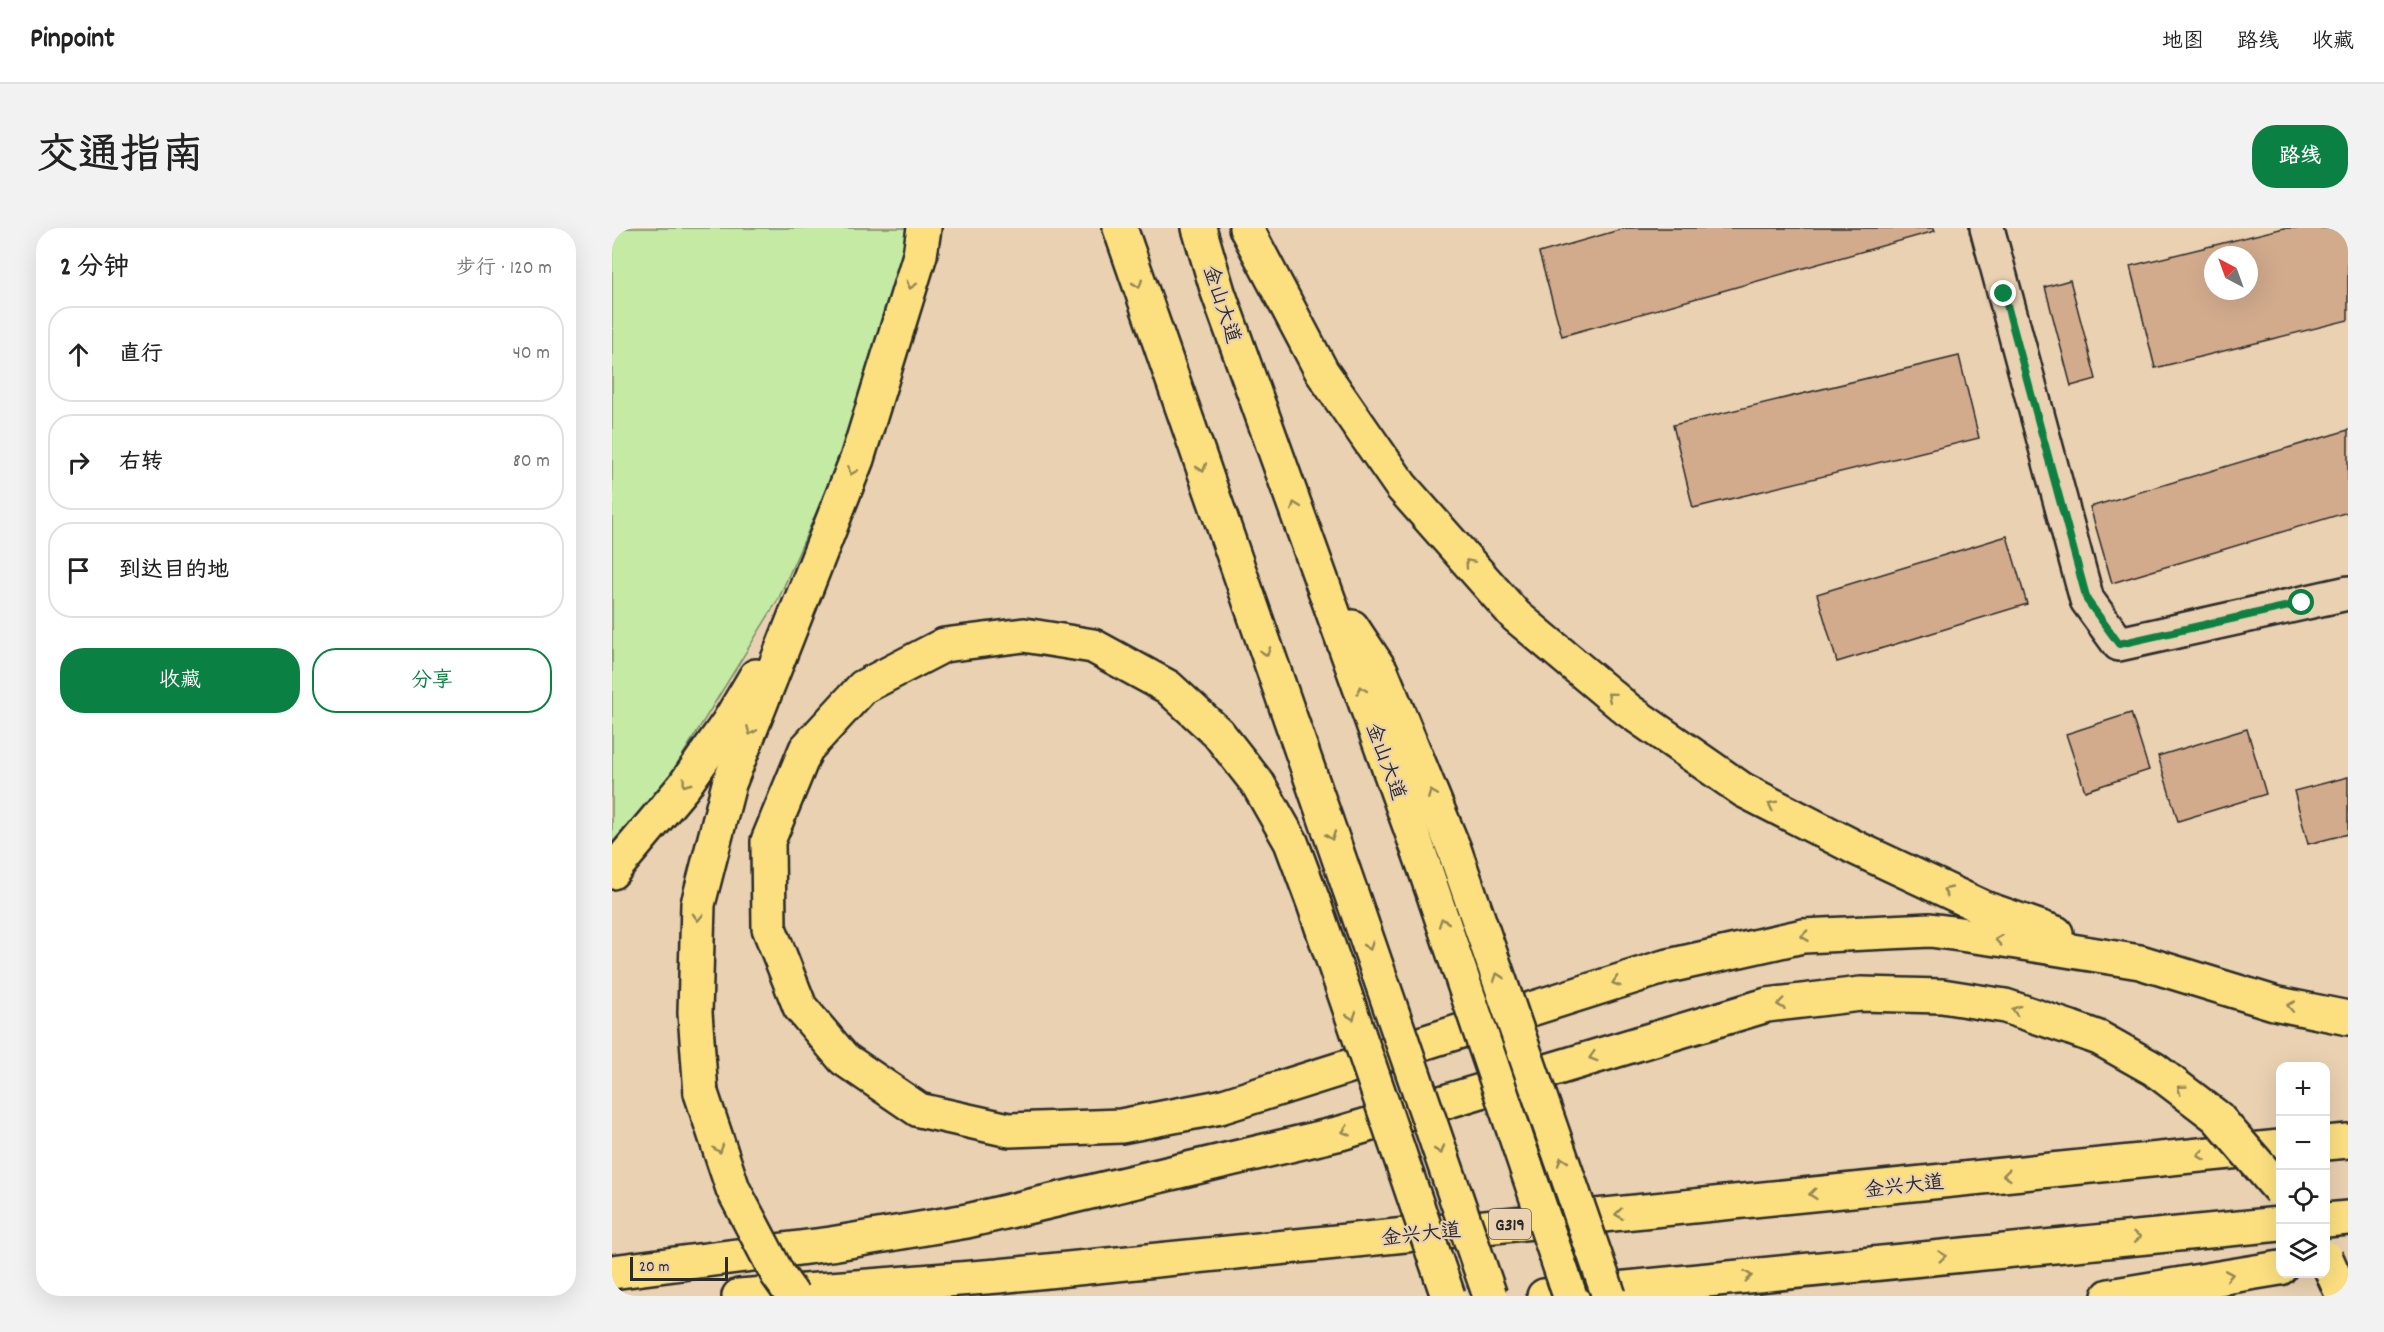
<!DOCTYPE html>
<html lang="zh">
<head>
<meta charset="utf-8">
<style>
	body { margin:0; font-family:Dekko,"LXGW WenKai TC",sans-serif; background:#f2f2f2; color:#222 }
	.controls { position:absolute; right:18px; bottom:18px; display:grid; overflow:hidden; border-radius:12px; box-shadow:0 6px 24px #0002 }
	.controls button { width:54px; height:54px; display:grid; place-items:center; padding:0; border:0; border-bottom:2px solid #e0e0e0; background:#fff; color:#222; font:30px sans-serif }
	.compass { position:absolute; left:1592px; top:18px; width:54px; height:54px; border-radius:50%; background:#fff; box-shadow:0 6px 24px #0002; rotate:319deg }
	.scale { position:absolute; left:18px; bottom:15px; width:98px; box-sizing:border-box; padding-left:6px; border:3px solid #2b2b2b; border-top:0; font-size:16px; line-height:21px; white-space:nowrap; color:#2b2b2b; -webkit-text-stroke:4px #e9d1b1; paint-order:stroke }
	.stop { position:absolute; width:18px; height:18px; margin:-14px; border:4px solid #0b8043; border-radius:50%; background:#fff }
	.stop.end { background:#0b8043; border-color:#fff; box-shadow:0 2px 6px #0008 }
	.list { margin:0; padding:0; list-style:none }
	h2 { display:flex; justify-content:space-between; align-items:center; height:78px; margin:0; padding:0 24px; font-size:26px }
	h2 small { font-size:20px; font-weight:400; color:#767676 }
	.list li { display:grid; grid-template-columns:39px 1fr auto; gap:18px; align-items:center; box-sizing:border-box; height:96px; margin:0 12px 12px; padding:0 12px; border:2px solid #e0e0e0; border-radius:24px }
	.list b { display:block; font-size:22px; white-space:nowrap }
	.list em { font-size:20px; font-style:normal; color:#767676 }
	.actions { display:flex; gap:12px; padding:18px 24px }
	.actions a { flex:1; padding:14px 0; border:2px solid #0b8043; border-radius:24px; text-align:center; font-size:21px; color:#0b8043 }
	.actions .main { background:#0b8043; color:#fff }
	.icon { flex:none; width:33px; height:33px; fill:none; stroke:currentColor; stroke-width:2; stroke-linecap:round; stroke-linejoin:round }
	.map { position:relative; flex:none; width:1736px; height:1068px; overflow:hidden; border-radius:24px }
	header { display:flex; align-items:center; gap:36px; box-sizing:border-box; height:84px; padding:0 30px; background:#fff; border-bottom:2px solid #e0e0e0 }
	header strong { font-size:28px }
	nav { display:flex; gap:33px; margin-inline-start:auto; font-size:21px }
	.intro { display:flex; align-items:center; justify-content:space-between; box-sizing:border-box; height:144px; padding:0 36px }
	h1 { margin:0; font-size:42px }
	.button { padding:15px 27px; border-radius:24px; background:#0b8043; color:#fff; font-size:21px; font-weight:700 }
	main { display:flex; gap:36px; padding:0 36px }
	aside { flex:1; background:#fff; border-radius:24px; box-shadow:0 6px 24px #0002 }
	.map>svg:first-child { display:block }
	.green { fill:#c5eaa4; stroke:#788a68; stroke-width:1.5 }
	.building { fill:#d2ab8d; stroke:#2b2b2b; stroke-width:1.5; fill-rule:evenodd }
	.lines { fill:none; stroke-linecap:round; stroke-linejoin:round }
	.minor-casing { stroke:#2b2b2b; stroke-width:38 }
	.highway-casing { stroke:#2b2b2b; stroke-width:38 }
	.minor { stroke:#e9d1b1; stroke-width:33 }
	.highway { stroke:#fce080; stroke-width:33 }
	.highway-bridge-casing { stroke:#2b2b2b; stroke-width:38; stroke-linecap:butt }
	.highway-bridge { stroke:#fce080; stroke-width:33 }
	.oneway { stroke:#948656 }
	.route { stroke:#0b8043; stroke-width:8 }
	.labels { text-anchor:middle; stroke-width:4.5; stroke-linejoin:round; paint-order:stroke }
	.shield { fill:#e9d1b1; stroke:#645d53; stroke-width:1.5 }
	.shield-label { font-size:18px; font-weight:bold; fill:#2b2b2b }
	.street-label { font-size:20px; fill:#2b2b2b; stroke:#e9d1b1 }
</style>
</head>
<body>
<header>
<strong>Pinpoint</strong>
<nav><a>地图</a><a>路线</a><a>收藏</a></nav>
</header>
<div class="intro"><h1>交通指南</h1><a class="button">路线</a></div>
<main>
<aside>
<h2>2 分钟<small>步行 · 120 m</small></h2>
<ul class="list">
<li><svg class="icon" aria-label="ahead" viewBox="0 0 24 24"><path d="M12 20V5M6 11l6-6 6 6"/></svg><div><b>直行</b></div><em>40 m</em></li>
<li><svg class="icon" aria-label="right" viewBox="0 0 24 24"><path d="M7 20v-9h11M14 6l5 5-5 5"/></svg><div><b>右转</b></div><em>80 m</em></li>
<li><svg class="icon" aria-label="arrive" viewBox="0 0 24 24"><path d="M6 21V4h12l-3 4 3 4H6"/></svg><div><b>到达目的地</b></div></li>
</ul>
<div class="actions"><a class="main">收藏</a><a>分享</a></div>
</aside>
<div class="map">
<svg width="1736" height="1068" viewBox="0 0 1736 1068">
	<rect width="100%" height="100%" fill="#e9d1b1"/>
	<filter id="ink" filterUnits="userSpaceOnUse"><feTurbulence type="fractalNoise" baseFrequency=".0167" numOctaves="2"/><feDisplacementMap in="SourceGraphic" scale="12" xChannelSelector="R" yChannelSelector="G"/><feConvolveMatrix kernelMatrix="1 2 1 2 8 2 1 2 1" color-interpolation-filters="sRGB"/></filter>
	<g filter="url(#ink)">
		<polygon class="green" points="0,0 295,0 293,15 231,223 166,372 57,549 0,615"/>
		<g class="building">
			<polygon points="1014,0 1322,0 1323,3 950,108 927,25"/>
			<path d="M1672 0H1736V92L1543 140 1518 38ZM1601 27H1637V63H1601Z"/>
			<polygon points="1458,52 1484,151 1459,158 1433,59"/>
			<polygon points="1347,128 1367,210 1081,280 1061,197"/>
			<polygon points="1736,202 1736,284 1500,355 1478,279"/>
			<polygon points="1395,308 1415,376 1225,434 1205,366"/>
			<polygon points="1519,485 1537,542 1473,563 1454,506"/>
			<polygon points="1635,501 1654,566 1566,593 1546,528"/>
			<polygon points="1736,549 1736,606 1696,616 1682,563"/>
		</g>
		<g class="lines">
			<g class="minor-casing">
				<polyline id="minor" points="1375,0 1475,372 1507,416 1736,365"/>
			</g>
			<g class="highway-casing">
				<g id="highway">
					<polyline points="508,0 738,662"/>
					<polyline points="587,0 606,64 811,635"/>
					<polyline points="634,0 710,144 789,258 904,388 1016,482 1131,562 1246,621 1372,680 1444,705"/>
					<polyline points="740,399 769,443 842,621"/>
					<polyline points="0,644 72,558 116,495 144,448"/>
					<polyline points="701,673 679,614 646,556 606,505 556,459 481,418 412,407 332,417 251,459 194,521 156,613 157,700 188,779 232,831 307,882 397,902 509,898 608,879 1052,739 1191,708 1318,702 1392,712 1528,734 1662,775 1736,790"/>
					<polyline points="89,865 83,785 86,676 117,556 245,231 308,27 312,0"/>
					<polyline points="1714,915 1736,913"/>
					<polyline points="1714,992 1736,990"/>
					<polyline points="0,1044 219,1016 355,993 729,905 1155,777 1249,766 1330,768 1393,778 1459,800"/>
					<polyline points="127,1068 386,1048 1668,919"/>
					<polyline points="932,1068 1668,996"/>
					<polyline points="1497,1068 1668,1040"/>
				</g>
			</g>
			<use href="#minor" class="minor"/>
			<use href="#highway" class="highway"/>
			<g class="highway-bridge-casing">
				<g id="highway-bridge">
					<polyline points="842,621 997,1068"/>
					<polyline points="811,635 958,1068"/>
					<polyline points="738,662 878,1068"/>
					<polyline points="701,673 836,1068"/>
					<polyline points="1459,800 1487,810 1542,841 1605,889 1668,962"/>
					<polyline points="89,865 121,961 166,1047 181,1068"/>
					<polyline points="1714,1030 1731,1068"/>
				</g>
			</g>
			<use href="#highway-bridge" class="highway-bridge"/>
		</g>
		<defs><path id="oneway-chevron" d="M-2-3.5L2.5 0L-2 3.5" fill="none" stroke-width="1.6" stroke-linecap="round" stroke-linejoin="round" transform="scale(1.5)"/></defs>
		<g class="oneway">
			<use href="#oneway-chevron" transform="translate(526 56) rotate(71)"/>
			<use href="#oneway-chevron" transform="translate(299 57) rotate(107)"/>
			<use href="#oneway-chevron" transform="translate(590 240) rotate(71)"/>
			<use href="#oneway-chevron" transform="translate(240 243) rotate(112)"/>
			<use href="#oneway-chevron" transform="translate(683 278) rotate(-110)"/>
			<use href="#oneway-chevron" transform="translate(857 335) rotate(-131)"/>
			<use href="#oneway-chevron" transform="translate(654 424) rotate(71)"/>
			<use href="#oneway-chevron" transform="translate(749 462) rotate(-110)"/>
			<use href="#oneway-chevron" transform="translate(999 468) rotate(-140)"/>
			<use href="#oneway-chevron" transform="translate(139 503) rotate(113)"/>
			<use href="#oneway-chevron" transform="translate(74 555) rotate(126)"/>
			<use href="#oneway-chevron" transform="translate(820 566) rotate(-112)"/>
			<use href="#oneway-chevron" transform="translate(1160 577) rotate(-153)"/>
			<use href="#oneway-chevron" transform="translate(719 608) rotate(71)"/>
			<use href="#oneway-chevron" transform="translate(1335 663) rotate(-155)"/>
			<use href="#oneway-chevron" transform="translate(86 689) rotate(92)"/>
			<use href="#oneway-chevron" transform="translate(831 694) rotate(-109)"/>
			<use href="#oneway-chevron" transform="translate(1193 708) rotate(173)"/>
			<use href="#oneway-chevron" transform="translate(1387 712) rotate(-172)"/>
			<use href="#oneway-chevron" transform="translate(757 718) rotate(71)"/>
			<use href="#oneway-chevron" transform="translate(886 749) rotate(-109)"/>
			<use href="#oneway-chevron" transform="translate(1004 754) rotate(162)"/>
			<use href="#oneway-chevron" transform="translate(1169 776) rotate(173)"/>
			<use href="#oneway-chevron" transform="translate(1679 778) rotate(-169)"/>
			<use href="#oneway-chevron" transform="translate(1404 782) rotate(-162)"/>
			<use href="#oneway-chevron" transform="translate(740 788) rotate(71)"/>
			<use href="#oneway-chevron" transform="translate(981 829) rotate(163)"/>
			<use href="#oneway-chevron" transform="translate(1569 861) rotate(-143)"/>
			<use href="#oneway-chevron" transform="translate(734 903) rotate(164)"/>
			<use href="#oneway-chevron" transform="translate(107 921) rotate(72)"/>
			<use href="#oneway-chevron" transform="translate(828 922) rotate(71)"/>
			<use href="#oneway-chevron" transform="translate(1589 927) rotate(174)"/>
			<use href="#oneway-chevron" transform="translate(950 933) rotate(-109)"/>
			<use href="#oneway-chevron" transform="translate(1395 947) rotate(174)"/>
			<use href="#oneway-chevron" transform="translate(1201 966) rotate(174)"/>
			<use href="#oneway-chevron" transform="translate(1007 986) rotate(174)"/>
			<use href="#oneway-chevron" transform="translate(1525 1009) rotate(-5)"/>
			<use href="#oneway-chevron" transform="translate(1330 1028) rotate(-6)"/>
			<use href="#oneway-chevron" transform="translate(1617 1047) rotate(-10)"/>
			<use href="#oneway-chevron" transform="translate(1136 1048) rotate(-6)"/>
		</g>
	</g>
	<g class="lines" filter="url(#ink)">
		<polyline class="route" points="1392,66 1475,372 1507,416 1690,375"/>
	</g>
	<g class="labels">
		<rect class="shield" x="877" y="981" width="42" height="30" rx="4.5"/>
		<g class="shield-label">
			<text x="898" y="1002">G319</text>
		</g>
		<g class="street-label">
			<text transform="translate(611 76) rotate(72)" y="7">金山大道</text>
			<text transform="translate(775 533) rotate(70)" y="7">金山大道</text>
			<text transform="translate(1292 957) rotate(-6)" y="7">金兴大道</text>
			<text transform="translate(809 1005) rotate(-6)" y="7">金兴大道</text>
		</g>
	</g>
</svg>
<div class="controls">
<button>+</button>
<button>−</button>
<button><svg class="icon" aria-label="locate" viewBox="0 0 24 24"><circle cx="12" cy="12" r="6"/><path d="M12 2v4M12 18v4M2 12h4M18 12h4"/></svg></button>
<button><svg class="icon" aria-label="layers" viewBox="0 0 24 24"><path d="M12 4l9 5-9 5-9-5zM3 14l9 5 9-5"/></svg></button>
</div>
<svg class="compass" viewBox="-18 -18 36 36"><path d="M0-13l5 13h-10z" fill="#e53935"/><path d="M0 13l5-13h-10z" fill="#767676"/></svg>
<div class="scale">20 m</div>
<div class="stop" style="left:1690px;top:375px"></div>
<div class="stop end" style="left:1392px;top:66px"></div>
</div>
</main>
</body>
</html>
